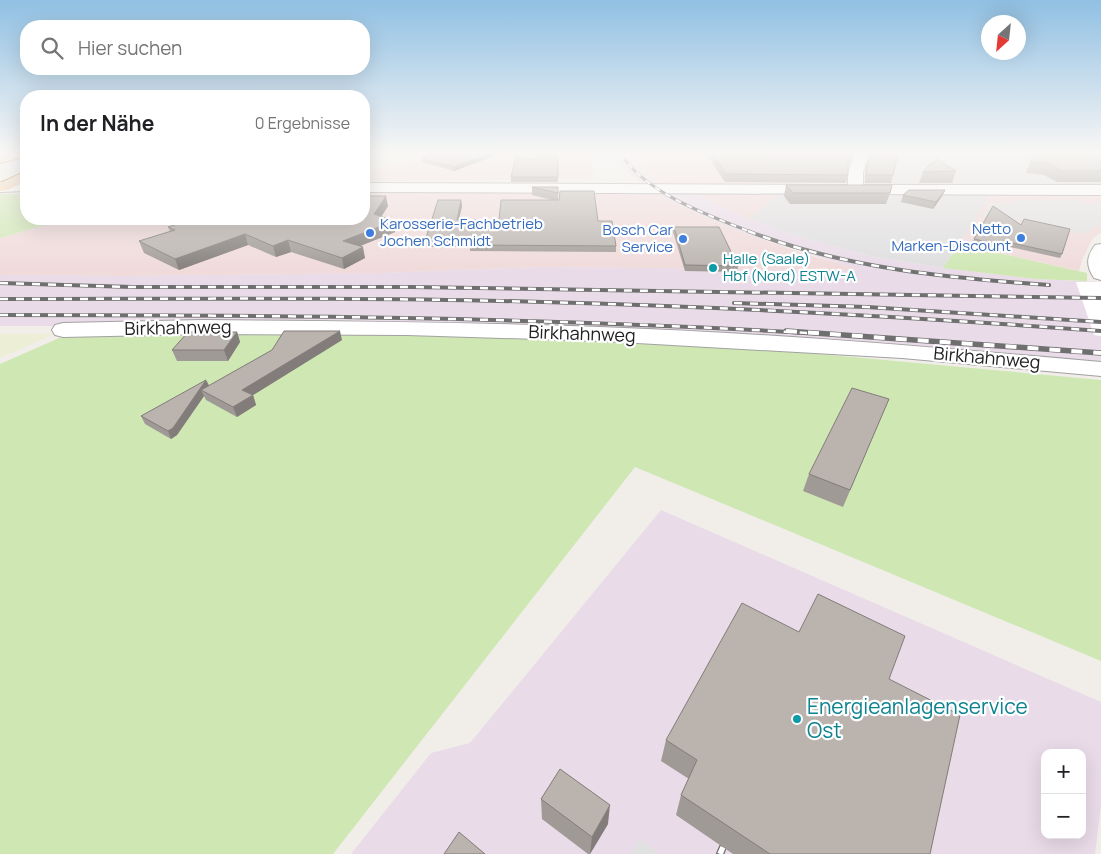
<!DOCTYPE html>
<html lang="de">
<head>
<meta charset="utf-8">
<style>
	body { margin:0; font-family:Manrope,sans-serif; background:#f6f6f6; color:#202124 }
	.controls { position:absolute; right:15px; bottom:15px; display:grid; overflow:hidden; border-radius:10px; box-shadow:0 5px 20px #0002 }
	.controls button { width:45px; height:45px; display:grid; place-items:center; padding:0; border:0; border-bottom:1px solid #e0e0e0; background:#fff; color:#202124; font:25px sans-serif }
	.compass { position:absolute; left:981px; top:15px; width:45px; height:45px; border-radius:50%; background:#fff; box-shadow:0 5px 20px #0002; rotate:207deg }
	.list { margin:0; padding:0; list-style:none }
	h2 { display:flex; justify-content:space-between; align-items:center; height:65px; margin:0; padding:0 20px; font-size:21px }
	h2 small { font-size:16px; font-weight:400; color:#757577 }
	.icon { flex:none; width:28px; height:28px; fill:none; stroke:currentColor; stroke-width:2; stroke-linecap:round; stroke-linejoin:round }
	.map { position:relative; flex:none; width:1101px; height:854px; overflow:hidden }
	.search { position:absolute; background:#fff; box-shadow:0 5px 20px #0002; left:20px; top:20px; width:350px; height:55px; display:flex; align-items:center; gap:12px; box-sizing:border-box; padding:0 18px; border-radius:20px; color:#757577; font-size:19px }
	.panel { position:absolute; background:#fff; box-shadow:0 5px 20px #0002; left:20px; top:90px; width:350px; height:135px; border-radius:20px }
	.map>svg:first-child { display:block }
	.residential { fill:#dfdedf }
	.commercial { fill:#f0dada }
	.industrial { fill:#e9dbe8; fill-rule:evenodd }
	.farmland { fill:#edeed6 }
	.grass { fill:#cfe7b3 }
	.parking { fill:#e1e1e1 }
	.pier { fill:#fff }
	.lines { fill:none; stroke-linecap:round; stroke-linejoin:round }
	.minor-casing { stroke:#a2a2a2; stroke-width:2 }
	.major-casing { stroke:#945f0b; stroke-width:2 }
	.minor { fill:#fff; fill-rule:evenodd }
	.major { fill:#f6d0a9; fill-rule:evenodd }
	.rail-far3-casing { stroke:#6f6f6f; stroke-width:3 }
	.rail-far2-casing { stroke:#6f6f6f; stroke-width:4 }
	.rail-far1-casing { stroke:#6f6f6f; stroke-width:5.5 }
	.rail-casing { stroke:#6f6f6f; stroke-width:8 }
	.rail-far3 { stroke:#fff; stroke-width:2; stroke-dasharray:6; stroke-linecap:butt }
	.rail-far2 { stroke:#fff; stroke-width:2.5; stroke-dasharray:8; stroke-linecap:butt }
	.rail-far1 { stroke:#fff; stroke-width:4; stroke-dasharray:11; stroke-linecap:butt }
	.rail { stroke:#fff; stroke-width:5.5; stroke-dasharray:18; stroke-linecap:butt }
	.wall { fill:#a09a96 }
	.shaded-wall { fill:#827d7a }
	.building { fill:#bab3ae; stroke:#827d7a }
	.shop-dot { fill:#3f7fe0; stroke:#fff; stroke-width:2 }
	.culture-dot { fill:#0f9aa8; stroke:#fff; stroke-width:2 }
	.labels { text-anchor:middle; stroke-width:4.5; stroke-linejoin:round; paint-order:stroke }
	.far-shop-label { font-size:15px; fill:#366cbe; stroke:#fff; text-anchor:end }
	.far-culture-label { font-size:15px; fill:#0d838f; stroke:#fff; text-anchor:start }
	.street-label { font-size:18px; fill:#212121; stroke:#fff }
	.near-culture-label { font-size:21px; fill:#0d838f; stroke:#fff; text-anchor:start }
</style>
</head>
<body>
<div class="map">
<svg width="1101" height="854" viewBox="0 0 1101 854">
	<rect width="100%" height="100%" fill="#f1eee9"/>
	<g class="residential">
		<polygon points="866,154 1047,154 1101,162 1101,185 859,185 858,182"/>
		<polygon points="780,193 984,193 990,197 943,268 870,256 790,234 749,219"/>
	</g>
	<g class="commercial">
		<polygon points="423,154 498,155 506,154 592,154 593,179 364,181 364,173"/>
		<polygon points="629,154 812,154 794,185 665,185 645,172"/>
		<polygon points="655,192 675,204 741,232 808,255 863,270 538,267 384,273 127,276 0,275 0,238 66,219 364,219 364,193"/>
		<polygon points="693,193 780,193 749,219"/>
		<polygon points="984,193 1101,194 1101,233 1093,238 1082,260 1079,271 959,244 989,197"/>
	</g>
	<g class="industrial">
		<polygon points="613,154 629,154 645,172 675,192 693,193 749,219 790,234 870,256 943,268 1036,279 1101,282 1101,362 731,334 463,326 0,326 0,275 127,276 384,273 538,267 860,270 741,232 675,204 655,192 627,173"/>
		<path d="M661 510 1101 702V807L1095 854H351L431 753 470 743ZM1045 753H1082V835H1045Z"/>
	</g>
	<g class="farmland">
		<polygon points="364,154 423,154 364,173"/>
		<polygon points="0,334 54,334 0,358"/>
	</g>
	<g class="grass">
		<polygon points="0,194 26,194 26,219 66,219 0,238"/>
		<polygon points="959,244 1087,273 1087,281 1036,279 943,268"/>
		<polygon points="441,333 744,347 1101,380 1101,661 635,467 333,854 0,854 0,364 66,335"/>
	</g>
	<g class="parking">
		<polygon points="1014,200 1078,200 1085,204 1100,204 1101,223 1084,234 1020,219 1016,226 998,219 983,216 991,202 1004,204 1019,203"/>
		<polygon points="639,839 660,854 631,854"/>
	</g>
	<polygon class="pier" points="1076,282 1101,282 1101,336 1094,335"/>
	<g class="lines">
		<g class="minor-casing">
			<g id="minor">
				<polygon points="855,154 869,154 863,172 863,185 1101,185 1101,195 364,192 364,183 848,185 848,172"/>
				<polygon points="0,182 26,183 26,191 0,192"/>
				<path d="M1101 244V280L1094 278C1086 266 1086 257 1095 245Z"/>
				<path d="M202 320C335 321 467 322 600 327 767 333 934 347 1101 362V376L902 358 602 341 407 335 202 334 63 337 55 335 52 330 55 325 63 323Z"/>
			</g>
		</g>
		<g class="major-casing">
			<g id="major">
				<polygon points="4,154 26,154 24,157 0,163 0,155"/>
				<polygon points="26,171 26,181 8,190 0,191 0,183"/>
			</g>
		</g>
		<use href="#minor" class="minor"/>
		<use href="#major" class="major"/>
		<g class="rail-far3-casing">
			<path id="rail-far3" d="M621 154C645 193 710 216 751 232"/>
		</g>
		<g class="rail-far2-casing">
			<g id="rail-far2">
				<path d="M748 231C843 268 948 278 1049 285"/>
				<polyline points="0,283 132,287 411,287 1101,298"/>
				<path d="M0 299C181 299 362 297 543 302 729 307 915 317 1101 331"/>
				<polyline points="734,303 867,307 1101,322"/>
				<path d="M0 315C269 315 538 317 807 333"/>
			</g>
		</g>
		<g class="rail-far1-casing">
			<polyline id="rail-far1" points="786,331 1101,353"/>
		</g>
		<g class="rail-casing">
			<polyline id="rail" points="720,854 723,847"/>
		</g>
		<use href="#rail-far3" class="rail-far3"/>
		<use href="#rail-far2" class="rail-far2"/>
		<use href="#rail-far1" class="rail-far1"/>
		<use href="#rail" class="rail"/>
	</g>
	<g class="wall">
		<polygon points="558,154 558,182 511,182 511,177 537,160"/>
		<polygon points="693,154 853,154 848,166 848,175 846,183 725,182 707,155"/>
		<polygon points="870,154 898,154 891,183 865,183 865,172"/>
		<polygon points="1021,154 1034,154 1032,156"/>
		<polygon points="1093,154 1101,154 1101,182 1057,182 1044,175 1026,173 1030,162"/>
		<polygon points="494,156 454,171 422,162 421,158"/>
		<polygon points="933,164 956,171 952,183 919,183 923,172"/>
		<polygon points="786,185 890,193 886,204 790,204 784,196"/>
		<polygon points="532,187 558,187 558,200 598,221 616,246 616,252 470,251 470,247 426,247 425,241 461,200 462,206 459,220 499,220 552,200 532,195"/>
		<polygon points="945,190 942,196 933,209 901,202 903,195"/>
		<polygon points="388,206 381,217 395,232 360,246 365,258 344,269 291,252 276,257 248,245 179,270 144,253 139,241 170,231 168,227 364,219"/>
		<polygon points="993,206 1062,254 1060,258 1001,245 999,249 972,243"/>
		<polygon points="118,219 150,219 144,224 134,219 126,222"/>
		<polygon points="674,227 738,266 737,272 685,271 673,232"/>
		<polygon points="237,332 240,342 228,361 177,361 172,350"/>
		<polygon points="342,340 253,395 256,405 237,417 206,400 204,396 177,435 171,439 145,424 141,416 209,386"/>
		<polygon points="889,399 843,507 803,491 809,474"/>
		<polygon points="889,679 930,854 733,854 676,815 681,795 689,779 661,761 666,740"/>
		<polygon points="541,799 608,824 590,854 588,854 542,819"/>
	</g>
	<g class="shaded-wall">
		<polygon points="489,154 494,154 494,156 454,171 454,167"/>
		<polygon points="945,190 942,196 933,209 936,202"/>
		<polygon points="386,196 388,206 376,225 374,214"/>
		<polygon points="461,200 462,206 457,226 457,220"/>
		<polygon points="124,219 134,219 126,222"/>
		<polygon points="142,219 150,219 144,224"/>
		<polygon points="394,221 395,232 345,252 343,241"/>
		<polygon points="245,234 248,245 179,270 175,259"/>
		<polygon points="288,240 291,252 276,257 273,246"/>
		<polygon points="363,247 365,258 344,269 342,258"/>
		<polygon points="340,331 342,340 253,395 256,405 237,417 233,407 242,390"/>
		<polygon points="237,332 240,342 228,361 224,350"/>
		<polygon points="206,380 210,387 201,390 204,396 177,435 171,439 168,431"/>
		<polygon points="610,805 608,824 590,854 592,837"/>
	</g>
	<g class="building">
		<polygon points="433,154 489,154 454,167 421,158"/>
		<polygon points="538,154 558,154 558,177 511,177 516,156 537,160"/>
		<polygon points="712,154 852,154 848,164 848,175 726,174"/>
		<polygon points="871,154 898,154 893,175 867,175 867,165"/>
		<polygon points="1035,154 1091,154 1101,155 1101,171 1062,171 1050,163 1030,162"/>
		<polygon points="937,159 956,171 923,172 930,164 933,164"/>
		<polygon points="786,185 892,185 890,193 793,193"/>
		<polygon points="532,187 558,187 558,193"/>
		<polygon points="909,190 945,190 936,202 903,195"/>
		<polygon points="560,191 594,191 598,221 612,221 616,246 470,245 471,241 425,241 438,200 461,200 457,220 499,220 501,200 559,200"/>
		<polygon points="364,196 386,196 374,214 394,221 343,241 363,247 342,258 288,240 273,246 245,234 175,259 139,241 175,230 168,227 193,219 364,219"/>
		<polygon points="993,206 1021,225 1024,219 1070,229 1062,254 1003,241 1001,245 974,239"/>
		<polygon points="674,227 719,227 738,266 685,265"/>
		<polygon points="284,331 340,331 242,390 253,395 233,407 201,390 272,350"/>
		<polygon points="188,332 237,332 224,350 172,350"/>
		<polygon points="206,380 173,428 168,431 141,416"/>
		<polygon points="852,388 889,399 850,490 809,474"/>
		<polygon points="818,594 905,636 889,679 960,715 930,854 770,854 681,795 697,760 666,740 742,603 799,632"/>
		<polygon points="560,769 610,805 592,837 541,799"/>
		<polygon points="459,832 485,854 444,854"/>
	</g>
	<linearGradient id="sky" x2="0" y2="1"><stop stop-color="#90c0e3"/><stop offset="0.56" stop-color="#f9f7f5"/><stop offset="1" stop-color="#f9f7f5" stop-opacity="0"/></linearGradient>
	<rect width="1101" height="273" fill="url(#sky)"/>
	<g class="shop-dot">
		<circle cx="370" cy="233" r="5"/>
		<circle cx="1021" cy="238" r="5"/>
		<circle cx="683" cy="239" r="5"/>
	</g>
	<g class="culture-dot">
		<circle cx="713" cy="268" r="5"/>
		<circle cx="797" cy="719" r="5"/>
	</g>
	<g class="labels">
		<g class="far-shop-label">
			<text x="380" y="229" text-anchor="start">Karosserie-Fachbetrieb<tspan x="380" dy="17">Jochen Schmidt</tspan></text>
			<text x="1011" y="234">Netto<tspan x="1011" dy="17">Marken-Discount</tspan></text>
			<text x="673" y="235">Bosch Car<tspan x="673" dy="17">Service</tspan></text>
		</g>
		<g class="far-culture-label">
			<text x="723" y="264">Halle (Saale)<tspan x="723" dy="17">Hbf (Nord) ESTW-A</tspan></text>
		</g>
		<g class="street-label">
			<text transform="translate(178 328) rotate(-1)" y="6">Birkhahnweg</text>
			<text transform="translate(582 334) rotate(2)" y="6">Birkhahnweg</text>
			<text transform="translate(987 358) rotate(5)" y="6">Birkhahnweg</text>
		</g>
		<g class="near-culture-label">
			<text x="807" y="714">Energieanlagenservice<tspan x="807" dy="24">Ost</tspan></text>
		</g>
	</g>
</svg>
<div class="controls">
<button>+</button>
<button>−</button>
</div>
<svg class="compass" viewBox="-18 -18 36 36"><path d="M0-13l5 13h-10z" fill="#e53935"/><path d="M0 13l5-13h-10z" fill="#757577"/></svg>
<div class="search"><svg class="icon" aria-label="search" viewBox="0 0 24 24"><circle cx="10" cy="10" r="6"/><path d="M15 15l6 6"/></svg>Hier suchen</div>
<section class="panel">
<h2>In der Nähe<small>0 Ergebnisse</small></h2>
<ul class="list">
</ul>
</section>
</div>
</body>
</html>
